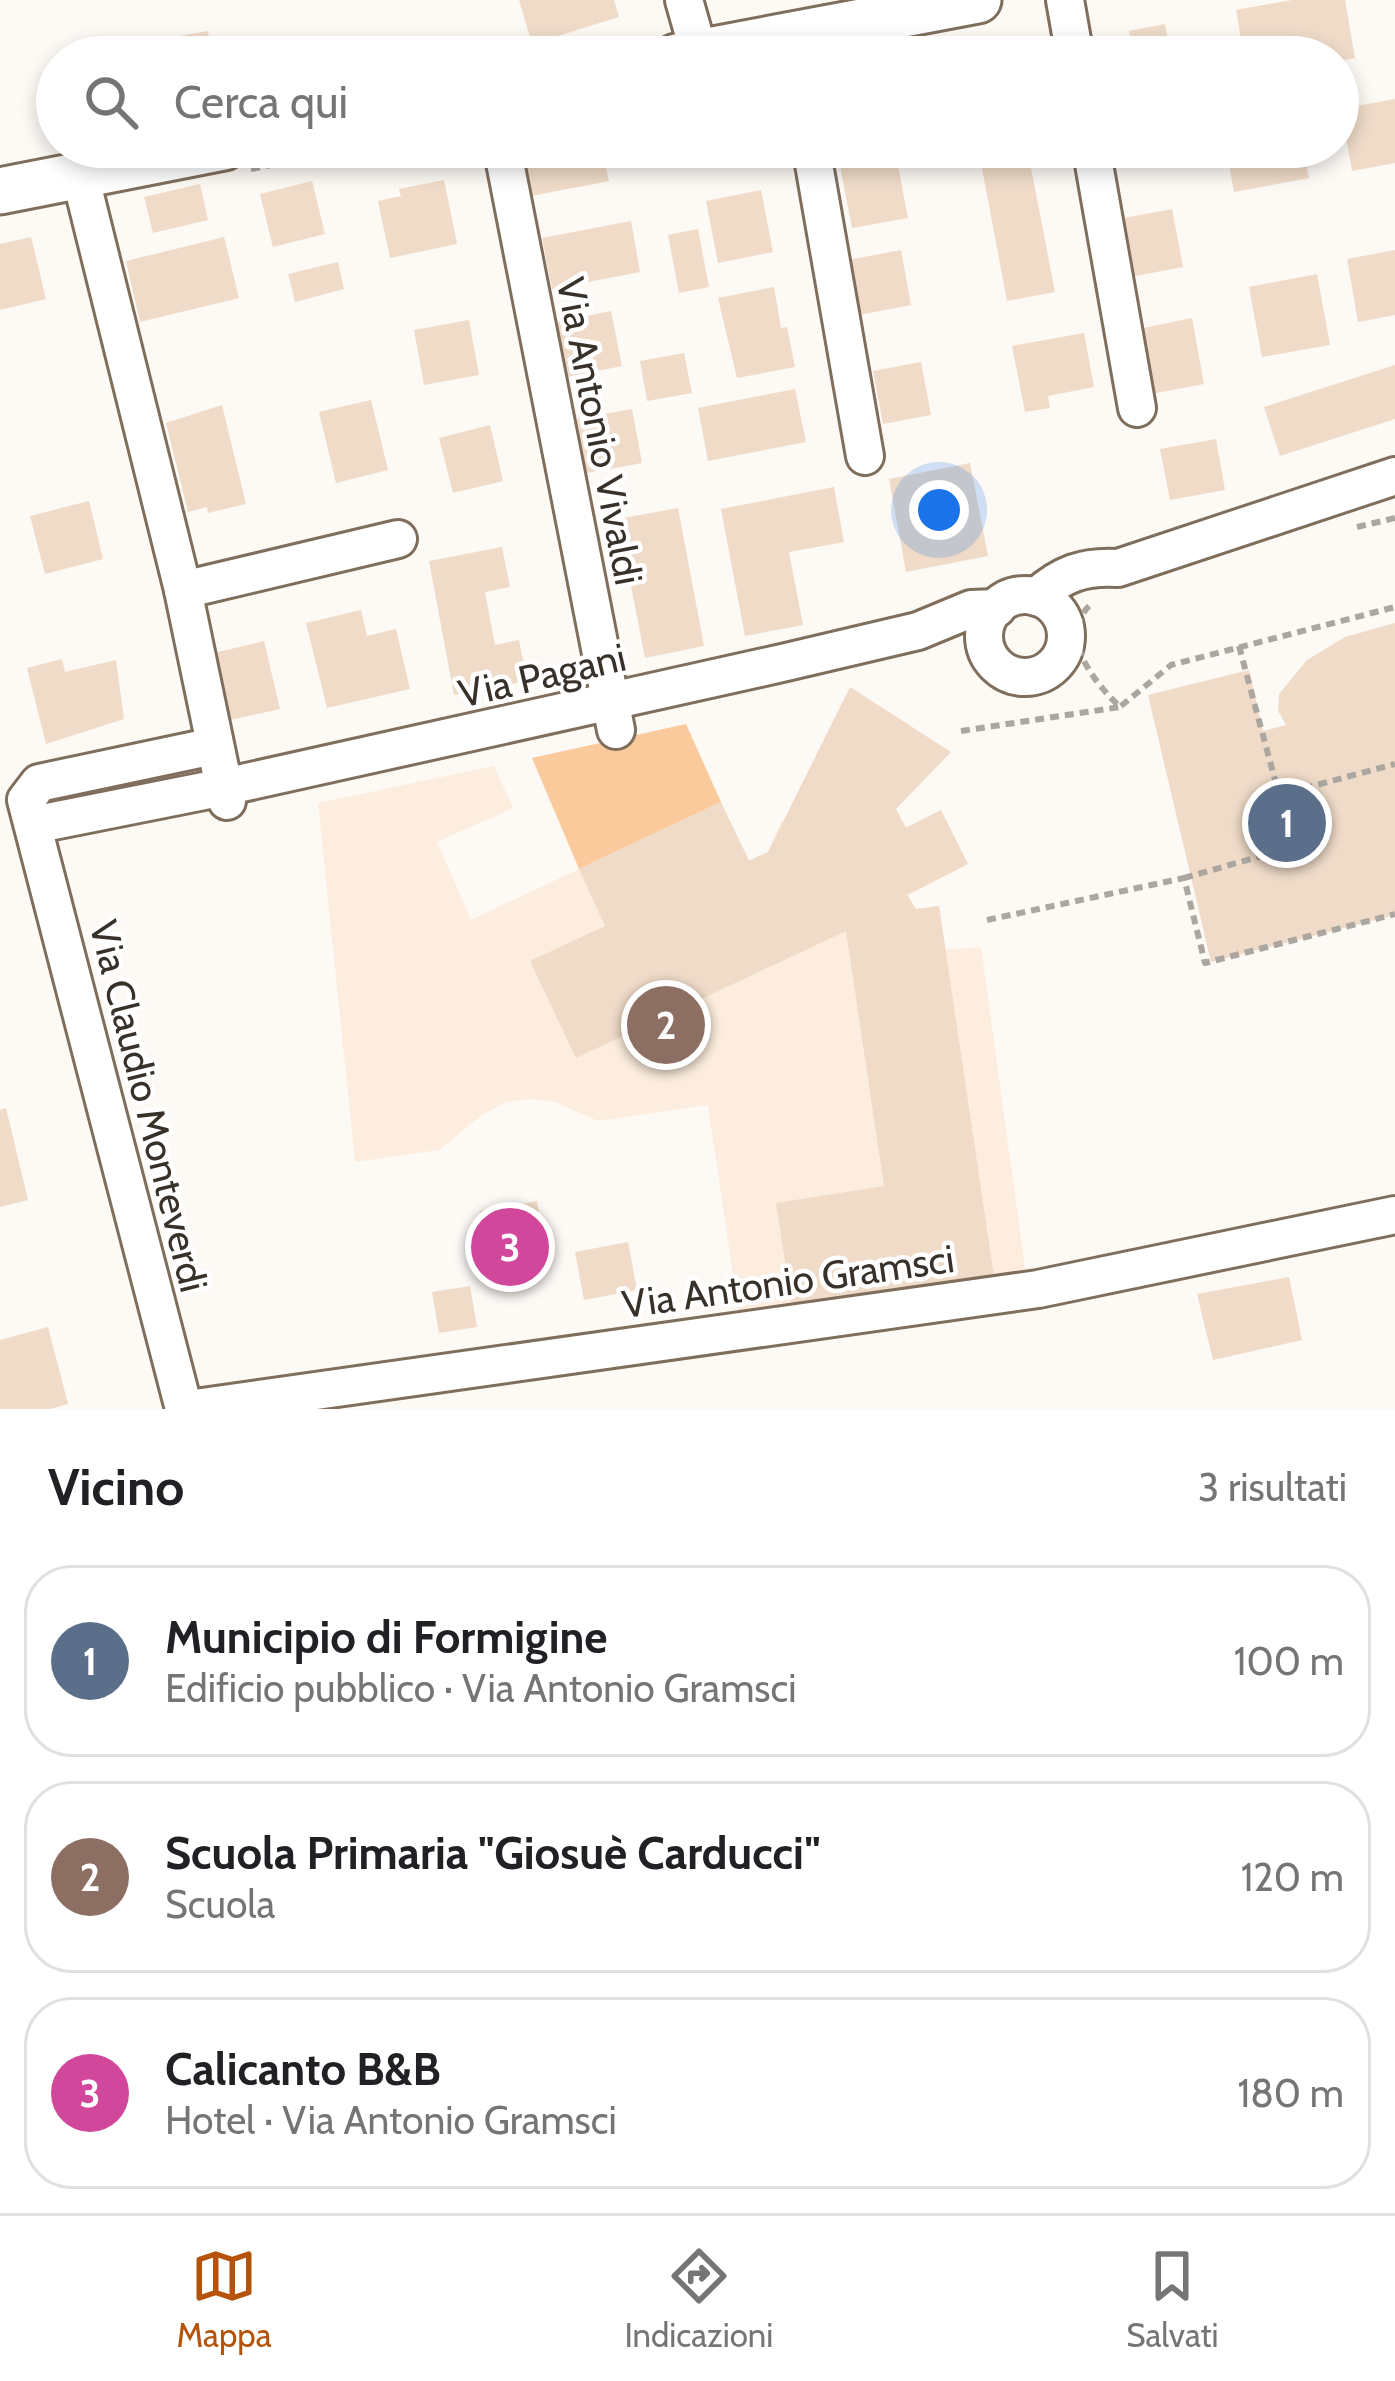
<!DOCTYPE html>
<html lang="it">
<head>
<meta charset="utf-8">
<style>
	body { margin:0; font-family:Cabin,sans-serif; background:#f2f2f2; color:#202124 }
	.you { position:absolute; left:939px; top:510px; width:42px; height:42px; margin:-30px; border:9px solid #fff; border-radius:50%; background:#1a73e8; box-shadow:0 0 0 18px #1a73e833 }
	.badge { display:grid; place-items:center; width:78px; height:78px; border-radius:50%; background:#b45309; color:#fff; font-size:39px; font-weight:700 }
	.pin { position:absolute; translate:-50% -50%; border:6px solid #fff; box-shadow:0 3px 12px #0006 }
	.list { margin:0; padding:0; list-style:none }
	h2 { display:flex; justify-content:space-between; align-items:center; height:156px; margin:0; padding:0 48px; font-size:51px }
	h2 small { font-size:39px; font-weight:400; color:#757577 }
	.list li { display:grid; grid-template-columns:78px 1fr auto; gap:36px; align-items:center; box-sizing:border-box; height:192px; margin:0 24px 24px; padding:0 24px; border:3px solid #e0e0e0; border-radius:48px }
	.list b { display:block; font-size:45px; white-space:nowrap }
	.list p { margin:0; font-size:39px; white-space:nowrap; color:#757577 }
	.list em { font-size:39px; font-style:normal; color:#757577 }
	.icon { flex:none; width:66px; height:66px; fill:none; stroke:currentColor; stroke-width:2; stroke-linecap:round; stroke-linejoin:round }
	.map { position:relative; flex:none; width:1395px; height:1409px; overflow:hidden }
	.search { position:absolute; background:#fff; box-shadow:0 6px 18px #0003; left:36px; right:36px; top:36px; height:132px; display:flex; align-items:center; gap:30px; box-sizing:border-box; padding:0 42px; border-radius:66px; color:#757577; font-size:45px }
	.sheet { height:804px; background:#fff }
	nav { display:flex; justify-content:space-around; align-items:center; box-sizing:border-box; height:168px; border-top:3px solid #e0e0e0; background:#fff; font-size:33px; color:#757577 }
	nav a { display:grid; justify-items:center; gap:6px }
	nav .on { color:#b45309 }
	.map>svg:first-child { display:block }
	.built { fill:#fdedde }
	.green { fill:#faca9c }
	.building { fill:#efdbc8 }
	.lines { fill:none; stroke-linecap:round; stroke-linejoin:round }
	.minor-casing { stroke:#806e5d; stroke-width:42 }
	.tertiary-casing { stroke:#806e5d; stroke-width:51 }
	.path { stroke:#aba6a0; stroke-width:6; stroke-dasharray:9 6; stroke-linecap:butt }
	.minor { stroke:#fff; stroke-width:36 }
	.tertiary { stroke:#fff; stroke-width:45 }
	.labels { text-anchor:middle; stroke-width:9; stroke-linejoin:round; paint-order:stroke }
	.street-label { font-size:39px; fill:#383129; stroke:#fff }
</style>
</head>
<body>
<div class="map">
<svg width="1395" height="1409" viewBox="0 0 1395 1409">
	<rect width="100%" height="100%" fill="#fdf9f5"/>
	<polygon class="built" points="494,766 513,808 437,842 471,920 721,802 749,860 768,852 782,820 844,857 941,810 968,864 908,895 916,909 939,906 946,950 981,947 1030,1304 742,1337 708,1105 598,1121 555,1102 530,1099 506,1102 482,1115 439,1150 355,1162 318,803"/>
	<polygon class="green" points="686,724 721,802 579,869 532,758"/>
	<g class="building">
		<polygon points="519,0 614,0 619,17 532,44"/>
		<polygon points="1292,0 1345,0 1355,58 1338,61 1338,57 1244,57 1236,10"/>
		<polygon points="1165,24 1171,57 1134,57 1129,31"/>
		<polygon points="208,31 212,57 155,57 152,41"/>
		<polygon points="312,42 314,57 254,57 253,52"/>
		<polygon points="1395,99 1395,163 1352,171 1341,109"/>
		<polygon points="512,147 602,147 609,181 521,198"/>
		<polygon points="676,147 755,147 756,151 680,166"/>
		<polygon points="978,147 1027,147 1055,292 1007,301"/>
		<polygon points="1151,147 1182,147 1182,149 1153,155"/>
		<polygon points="1226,147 1303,147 1309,178 1234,192"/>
		<polygon points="896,155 908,218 852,228 840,166"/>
		<polygon points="444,180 457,244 390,258 378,201 401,196 399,189"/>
		<polygon points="312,181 325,234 273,247 260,194"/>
		<polygon points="200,184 208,220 153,233 144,197"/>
		<polygon points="761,190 773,252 718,263 706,201"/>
		<polygon points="1172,209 1183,267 1130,277 1119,219"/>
		<polygon points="631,221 640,272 552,289 542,238"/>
		<polygon points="698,229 709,287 679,293 668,235"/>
		<polygon points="31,237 46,299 0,310 0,244"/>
		<polygon points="224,237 239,298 140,322 126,261"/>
		<polygon points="901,250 911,305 859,315 848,260"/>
		<polygon points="1395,250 1395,315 1358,322 1347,259"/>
		<polygon points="338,262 344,289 295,302 288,274"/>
		<polygon points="1317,274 1330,345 1262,357 1249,287"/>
		<polygon points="774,287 781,328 787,327 795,367 737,378 718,298"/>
		<polygon points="611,311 622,366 567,377 557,322"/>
		<polygon points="1192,318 1204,384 1151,394 1139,329"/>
		<polygon points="469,320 479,375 424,385 414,330"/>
		<polygon points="1084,333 1094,387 1048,396 1050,408 1025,412 1012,346"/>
		<polygon points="684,353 692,393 647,401 640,361"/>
		<polygon points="921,362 931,415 883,424 873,371"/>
		<polygon points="1395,365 1395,419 1280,456 1264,407"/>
		<polygon points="795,389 806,442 708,461 698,408"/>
		<polygon points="371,400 388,470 336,483 319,412"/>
		<polygon points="222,405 246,504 208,513 207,507 188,512 166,423"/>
		<polygon points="632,409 642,463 587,473 577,419"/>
		<polygon points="490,425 503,481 453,493 439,438"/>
		<polygon points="1216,439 1225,490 1170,500 1160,449"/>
		<polygon points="970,463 988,556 906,572 889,479"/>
		<polygon points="834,487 844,542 789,552 803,625 745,636 721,509"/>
		<polygon points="89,501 103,559 45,574 30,516"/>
		<polygon points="678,508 704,646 645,658 618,519"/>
		<polygon points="502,547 510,587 485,592 495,645 519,640 527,681 454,695 429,561"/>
		<polygon points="361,610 367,636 396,629 410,689 327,708 306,623"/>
		<polygon points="1395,623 1395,915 1211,962 1148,695 1249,670 1263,731 1286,725 1278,711 1279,694 1307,660 1345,637"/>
		<polygon points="264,641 280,709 230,720 214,653"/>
		<polygon points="62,659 65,672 116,660 124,719 46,744 27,668"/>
		<polygon points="850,687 951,752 896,809 906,828 941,810 968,864 907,895 916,909 939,906 995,1283 793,1313 776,1203 884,1186 846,931 576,1058 530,961 605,926 579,869 721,802 749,861 768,852"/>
		<polygon points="6,1108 28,1200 0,1207 0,1110"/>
		<polygon points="537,1201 547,1259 489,1269 480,1211"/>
		<polygon points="628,1242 637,1290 584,1300 575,1252"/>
		<polygon points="1289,1277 1302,1340 1213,1360 1197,1294"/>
		<polygon points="470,1286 477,1327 439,1333 432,1292"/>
		<polygon points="48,1327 68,1404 50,1409 0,1409 0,1340"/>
	</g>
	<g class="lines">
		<g class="minor-casing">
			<g id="minor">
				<polyline points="684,0 699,53"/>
				<polyline points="1065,0 1075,57"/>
				<polyline points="502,147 616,730"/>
				<polyline points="811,147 865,456"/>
				<polyline points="1091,147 1137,408"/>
				<polyline points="80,175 183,590 224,787 782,663 918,631 971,609 997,608"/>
				<polyline points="183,590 398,539"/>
				<circle cx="1025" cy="636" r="41"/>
				<path d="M1036 597C1062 574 1083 566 1118 568L1395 476"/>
				<polyline points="33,825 224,787 227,801"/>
				<polyline points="184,1409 26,800 39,783 214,746"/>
				<polyline points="188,1409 1038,1289 1395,1215"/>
			</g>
		</g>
		<g class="tertiary-casing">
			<g id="tertiary">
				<polyline points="676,57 978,0"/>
				<polyline points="0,191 224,147"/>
			</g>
		</g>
		<g class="path">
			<polyline points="251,169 359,147"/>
			<polyline points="1357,527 1395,518"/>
			<polyline points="1239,646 1279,795 1395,764"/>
			<polyline points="1121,706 1171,665 1395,607"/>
			<path d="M961 731 1120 707C1093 681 1056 635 1092 603"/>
			<polyline points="1184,878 1293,847 1279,795"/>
			<polyline points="987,920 1184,878 1205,963 1395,914"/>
		</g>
		<use href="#minor" class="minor"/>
		<use href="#tertiary" class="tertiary"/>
	</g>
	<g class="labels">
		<g class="street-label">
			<text transform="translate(600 431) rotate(79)" y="14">Via Antonio Vivaldi</text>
			<text transform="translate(542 675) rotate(-13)" y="14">Via Pagani</text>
			<text transform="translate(149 1106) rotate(76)" y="14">Via Claudio Monteverdi</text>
			<text transform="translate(788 1281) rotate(-8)" y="14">Via Antonio Gramsci</text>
		</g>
	</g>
</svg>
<div class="you"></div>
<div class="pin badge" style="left:1287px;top:823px;background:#5c6f8a">1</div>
<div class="pin badge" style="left:666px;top:1025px;background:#8d6e63">2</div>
<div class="pin badge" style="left:510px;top:1247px;background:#d1479c">3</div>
<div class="search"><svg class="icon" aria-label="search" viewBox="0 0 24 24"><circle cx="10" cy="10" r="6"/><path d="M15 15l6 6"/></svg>Cerca qui</div>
</div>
<section class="sheet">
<h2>Vicino<small>3 risultati</small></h2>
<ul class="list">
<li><span class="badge" style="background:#5c6f8a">1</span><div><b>Municipio di Formigine</b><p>Edificio pubblico · Via Antonio Gramsci</p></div><em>100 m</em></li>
<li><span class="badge" style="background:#8d6e63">2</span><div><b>Scuola Primaria &quot;Giosuè Carducci&quot;</b><p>Scuola</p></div><em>120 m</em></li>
<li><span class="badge" style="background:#d1479c">3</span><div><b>Calicanto B&amp;B</b><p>Hotel · Via Antonio Gramsci</p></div><em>180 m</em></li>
</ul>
</section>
<nav>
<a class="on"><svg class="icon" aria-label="map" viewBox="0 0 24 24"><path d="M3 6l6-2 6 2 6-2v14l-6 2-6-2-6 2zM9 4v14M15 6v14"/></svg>Mappa</a>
<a><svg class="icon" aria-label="directions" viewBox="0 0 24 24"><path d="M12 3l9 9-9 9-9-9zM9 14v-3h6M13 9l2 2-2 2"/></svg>Indicazioni</a>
<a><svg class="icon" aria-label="saved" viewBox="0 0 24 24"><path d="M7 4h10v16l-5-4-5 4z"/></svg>Salvati</a>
</nav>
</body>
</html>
